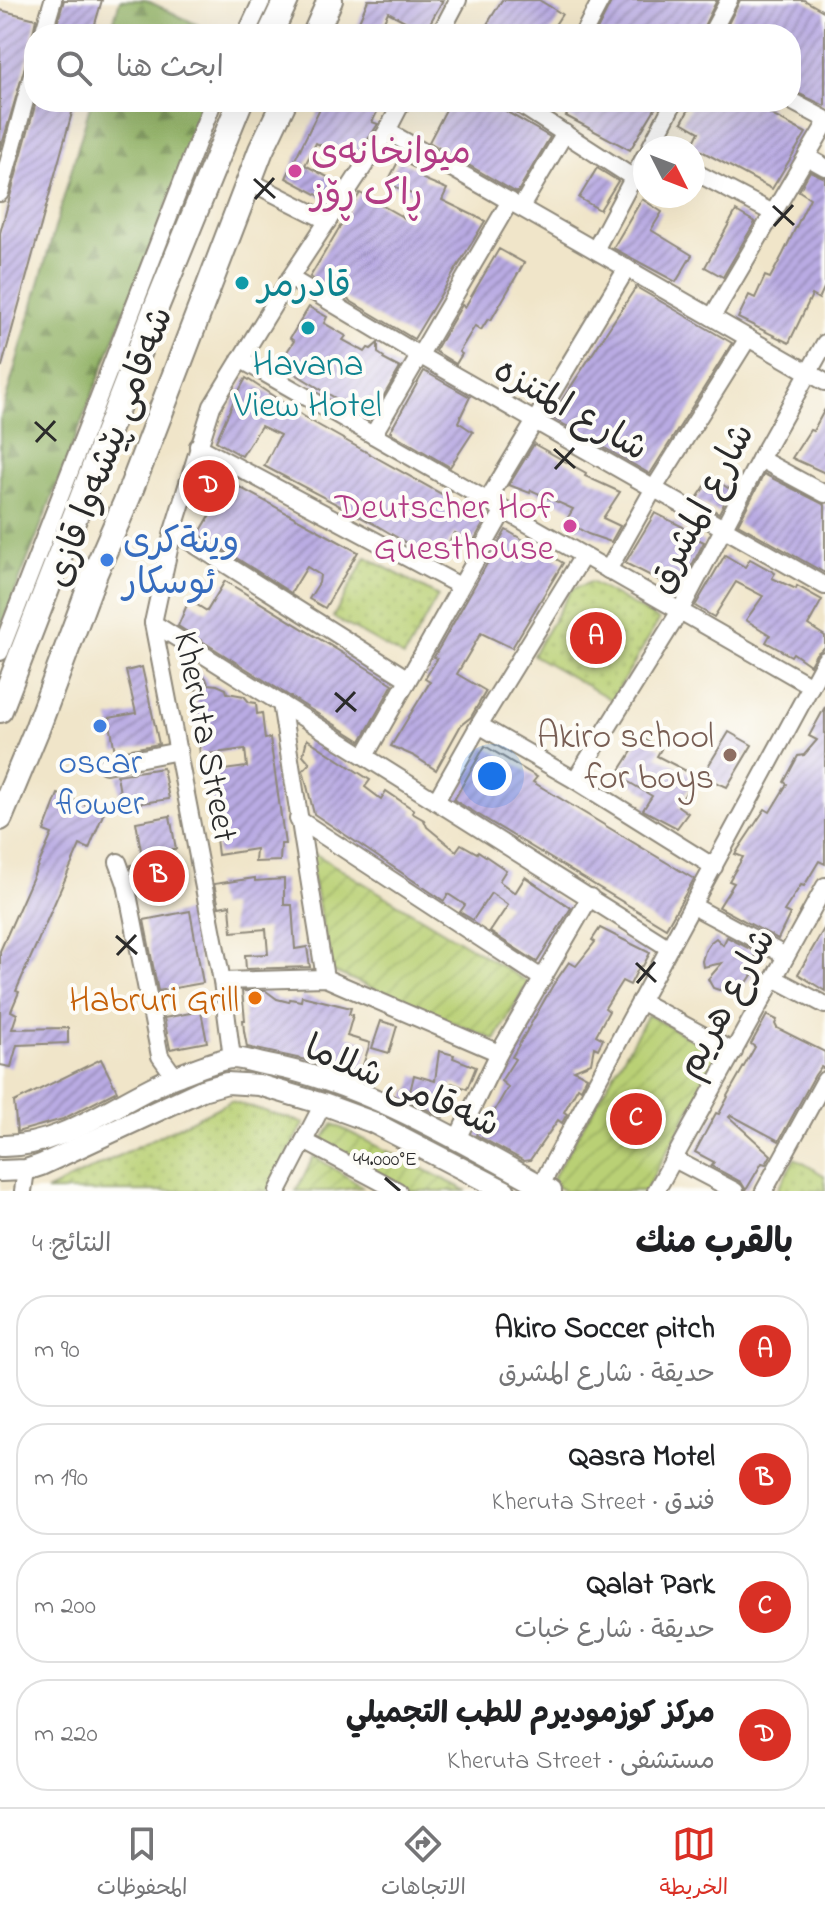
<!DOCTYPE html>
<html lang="ar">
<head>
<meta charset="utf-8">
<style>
	body { margin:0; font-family:"Indie Flower","Playpen Sans Arabic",sans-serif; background:#f2f2f2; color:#202124; direction:rtl }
	.compass { position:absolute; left:633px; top:136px; width:72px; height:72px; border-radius:50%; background:#fff; box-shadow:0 8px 32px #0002; rotate:132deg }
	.you { position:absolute; left:492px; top:776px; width:28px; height:28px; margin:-20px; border:6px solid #fff; border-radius:50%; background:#1a73e8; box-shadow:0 0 0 12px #1a73e833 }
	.badge { display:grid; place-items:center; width:52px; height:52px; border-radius:50%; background:#d93025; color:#fff; font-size:26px; font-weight:700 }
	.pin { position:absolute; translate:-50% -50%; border:4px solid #fff; box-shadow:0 2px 8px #0006 }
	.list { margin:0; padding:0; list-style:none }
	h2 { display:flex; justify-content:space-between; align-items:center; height:104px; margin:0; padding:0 32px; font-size:34px }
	h2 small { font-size:26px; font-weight:400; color:#757577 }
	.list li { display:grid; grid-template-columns:52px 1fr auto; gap:24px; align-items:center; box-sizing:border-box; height:112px; margin:0 16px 16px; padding:0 16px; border:2px solid #e0e0e0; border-radius:32px }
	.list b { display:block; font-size:30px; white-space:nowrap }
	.list p { margin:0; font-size:26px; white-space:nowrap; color:#757577 }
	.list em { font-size:26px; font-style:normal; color:#757577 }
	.icon { flex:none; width:44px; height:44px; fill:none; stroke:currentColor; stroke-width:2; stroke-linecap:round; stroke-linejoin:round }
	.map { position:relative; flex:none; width:825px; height:1191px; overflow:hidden; direction:ltr }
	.search { position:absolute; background:#fff; box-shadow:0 8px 32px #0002; left:24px; right:24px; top:24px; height:88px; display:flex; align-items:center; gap:20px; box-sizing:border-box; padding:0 28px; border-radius:32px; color:#757577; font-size:30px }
	.sheet { height:616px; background:#fff }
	nav { display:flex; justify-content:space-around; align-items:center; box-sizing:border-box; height:112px; border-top:2px solid #e0e0e0; background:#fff; font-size:22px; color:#757577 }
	nav a { display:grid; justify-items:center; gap:4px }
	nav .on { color:#d93025 }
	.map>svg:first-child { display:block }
	.forest { fill:url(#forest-firs); stroke:#5e6e48; stroke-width:2 }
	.park { fill:url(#park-dots); stroke:#727e50; stroke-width:2 }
	.garden { fill:url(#garden-furrows); stroke:#727e50; stroke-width:2 }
	.building { fill:url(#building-hatch) }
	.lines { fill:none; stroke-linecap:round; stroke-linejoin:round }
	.minor-casing { stroke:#8e887a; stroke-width:20 }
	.major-casing { stroke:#8e887a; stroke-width:24 }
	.highway-casing { stroke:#8e887a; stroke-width:28 }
	.minor { stroke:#fff; stroke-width:16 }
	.major { stroke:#fff; stroke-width:20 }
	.highway { stroke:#fff; stroke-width:24 }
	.ticks { fill:none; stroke:#2b2b2b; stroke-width:3 }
	.hotel-dot { fill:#d1479c; stroke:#fdfcf7; stroke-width:3 }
	.culture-dot { fill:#0f9aa8; stroke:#fdfcf7; stroke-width:3 }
	.shop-dot { fill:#3f7fe0; stroke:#fdfcf7; stroke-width:3 }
	.education-dot { fill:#8d6e63; stroke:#fdfcf7; stroke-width:3 }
	.food-dot { fill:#e8710a; stroke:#fdfcf7; stroke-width:3 }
	.labels { text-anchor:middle; stroke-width:8; stroke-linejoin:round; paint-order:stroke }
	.hotel-label { font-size:36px; fill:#b23c85; stroke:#fdfcf7; text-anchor:start }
	.culture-label { font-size:36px; fill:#0d838f; stroke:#fdfcf7; text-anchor:start }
	.street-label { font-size:36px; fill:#2b2b2b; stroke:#fdfcf7 }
	.shop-label { font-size:36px; fill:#366cbe; stroke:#fdfcf7; text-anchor:start }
	.education-label { font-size:36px; fill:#785e54; stroke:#fdfcf7; text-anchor:end }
	.food-label { font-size:36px; fill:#c56008; stroke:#fdfcf7; text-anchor:end }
	.ticks-label { font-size:20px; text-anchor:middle; fill:#2b2b2b; stroke:#fdfcf7; stroke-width:8; stroke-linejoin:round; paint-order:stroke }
</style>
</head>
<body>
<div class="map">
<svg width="825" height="1191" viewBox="0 0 825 1191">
	<defs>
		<pattern id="forest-firs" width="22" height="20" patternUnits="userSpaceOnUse" patternTransform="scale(2)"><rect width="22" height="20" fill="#92b266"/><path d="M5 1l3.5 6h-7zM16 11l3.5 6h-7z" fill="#779154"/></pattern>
		<pattern id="park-dots" width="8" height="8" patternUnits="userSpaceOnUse" patternTransform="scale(2)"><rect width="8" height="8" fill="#b9d075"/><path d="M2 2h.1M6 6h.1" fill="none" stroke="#9fb365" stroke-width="1.8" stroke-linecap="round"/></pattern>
		<pattern id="garden-furrows" width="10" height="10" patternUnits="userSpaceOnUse" patternTransform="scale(2)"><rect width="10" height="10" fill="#b9d075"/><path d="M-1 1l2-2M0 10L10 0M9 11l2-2" fill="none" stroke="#9fb365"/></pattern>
		<pattern id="building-hatch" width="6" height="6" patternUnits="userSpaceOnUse" patternTransform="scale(2)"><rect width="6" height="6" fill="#b9abe3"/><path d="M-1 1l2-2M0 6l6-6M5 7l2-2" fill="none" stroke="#978bb8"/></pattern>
	</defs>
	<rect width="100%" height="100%" fill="#fdfcf7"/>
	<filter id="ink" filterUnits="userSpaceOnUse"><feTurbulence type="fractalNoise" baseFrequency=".0125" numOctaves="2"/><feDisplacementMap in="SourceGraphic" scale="16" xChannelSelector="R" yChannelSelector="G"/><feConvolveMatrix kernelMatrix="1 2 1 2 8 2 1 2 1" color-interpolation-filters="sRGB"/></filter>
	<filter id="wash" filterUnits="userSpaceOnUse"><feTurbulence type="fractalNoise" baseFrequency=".006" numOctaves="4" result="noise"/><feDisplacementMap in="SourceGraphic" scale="32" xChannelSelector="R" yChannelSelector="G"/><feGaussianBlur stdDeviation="1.8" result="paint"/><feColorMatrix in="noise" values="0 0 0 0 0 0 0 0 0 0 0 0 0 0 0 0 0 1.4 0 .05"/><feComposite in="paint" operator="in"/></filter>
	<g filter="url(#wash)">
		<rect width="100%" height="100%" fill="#f0e5c9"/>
		<g class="forest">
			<polygon points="120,0 146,0 216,34 110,34"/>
			<polygon points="91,102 207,102 0,630 0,420"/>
		</g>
		<g class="park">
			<polygon points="366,557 438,596 404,657 333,617"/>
			<polygon points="591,582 659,620 612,700 533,655 572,589"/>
			<polygon points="231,1101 304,1123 268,1191 46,1191"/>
			<polygon points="795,1158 825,1176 825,1191 777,1191"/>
		</g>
		<g class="garden">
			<polygon points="307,849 528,982 495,1040 332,971"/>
			<polygon points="648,1015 720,1055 645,1191 565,1191 550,1183"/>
			<polygon points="333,1124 467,1191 412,1191 321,1142"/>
			<polygon points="314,1156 363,1187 331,1191 296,1191"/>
		</g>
		<g id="blocks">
			<g class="building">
				<polygon points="64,0 102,0 92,34 54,34"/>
				<polygon points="368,0 443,0 425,32 388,12 378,34 370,34 356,28"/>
				<polygon points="502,0 539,0 562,14 549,34 514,34 507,29 504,34 481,34"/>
				<polygon points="612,0 717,0 700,34 595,34"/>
				<polygon points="740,0 804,0 825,12 825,106 791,90 791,34 723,34"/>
				<polygon points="0,10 36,19 27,60 0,151"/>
				<polygon points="36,102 75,102 2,366 0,365 0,233"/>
				<polygon points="323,102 382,102 372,122 378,124 354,161 316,143 305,165 335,181 325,199 286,178"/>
				<polygon points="450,102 490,102 550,137 517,193 429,142"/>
				<polygon points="574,102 659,102 630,150 566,116"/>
				<polygon points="693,102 744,102 752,106 755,102 761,102 771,108 768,113 806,133 772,189 692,146 699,132 682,122"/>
				<polygon points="399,160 425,173 423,179 447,189 442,200 485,221 414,339 310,277 360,193 408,220 416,196 387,183"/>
				<polygon points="597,168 618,181 600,210 579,198"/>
				<polygon points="810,171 825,178 825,286 819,299 812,295 789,343 738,318 749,295 755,298 765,276 770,278 783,254 810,198 799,191"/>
				<polygon points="642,199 662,212 651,230 692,255 676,282 613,248"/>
				<polygon points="736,211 755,222 723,277 705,267"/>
				<polygon points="499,249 524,263 491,320 488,319 481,330 475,326 459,352 462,354 456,364 435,351 462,305 465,307"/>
				<polygon points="636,287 732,343 650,474 551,417"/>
				<polygon points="309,307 327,317 324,323 346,336 343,340 365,352 368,348 371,349 378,343 378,353 384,357 383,359 400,368 370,419 279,364 294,341 290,338"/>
				<polygon points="424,371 470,397 458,422 473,432 450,467 390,432"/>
				<polygon points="246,378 311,421 486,519 472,544 455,533 437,561 376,525 264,466 280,435 261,426 242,456 216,441 235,398"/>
				<polygon points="825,409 825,473 792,458 810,430 813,431"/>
				<polygon points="534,444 586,473 585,476 620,492 603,518 620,526 611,542 588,534 566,521 573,509 531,490 530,493 509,485"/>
				<polygon points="208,470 358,552 325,608 309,599 319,583 320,575 307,567 291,593 199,534 212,512 194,501"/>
				<polygon points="764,474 825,505 825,573 738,524"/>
				<polygon points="711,477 731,490 719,513 696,500"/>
				<polygon points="655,513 683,527 681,531 704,542 679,590 625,563"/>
				<polygon points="506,530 563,563 512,648 481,633 457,674 486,691 471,717 461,725 436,770 414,756 391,746 430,682 425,679 437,659 434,657"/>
				<polygon points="725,555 745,567 750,559 775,573 772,578 796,589 797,586 822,600 808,625 825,636 825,647 816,654 810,665 793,653 791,656 766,642 770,635 746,620 763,596 736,582 714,617 695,606"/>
				<polygon points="225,581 393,684 361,741 178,626 189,600 207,611"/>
				<polygon points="142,667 159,744 115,752 109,718 136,713 126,671"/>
				<polygon points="196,669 206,678 208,684 217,685 226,689 227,693 244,696 249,702 256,703 257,714 262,713 265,739 270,738 285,844 281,844 280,861 255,862 256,849 218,855 208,772 247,767 245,749 200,755 198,735 202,735 197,709"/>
				<polygon points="825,707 825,864 819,861 804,886 801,885 784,911 790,914 778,939 719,907 734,883 729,881 743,857 735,854 765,809 770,812 787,784 784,782 798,756 804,755 817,740 809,736"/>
				<polygon points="729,732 752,745 727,787 702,776"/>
				<polygon points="641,737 661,749 657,756 696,776 678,806 688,813 677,828 643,810 652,796 617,775"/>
				<polygon points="307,739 370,780 365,787 381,799 386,791 414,810 412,813 424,820 427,827 456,851 461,844 477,853 478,851 506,870 499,881 515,893 525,877 571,908 537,962 490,932 508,905 491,893 473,920 460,912 465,905 448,894 444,901 314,814 303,770 310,763 303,755"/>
				<polygon points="485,746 537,777 533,782 694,879 666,928 454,800"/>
				<polygon points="163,768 169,799 122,806 117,775"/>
				<polygon points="58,794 104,812 89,849 80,845 16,991 19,992 11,1011 17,1014 12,1029 68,1028 68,1043 17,1045 11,1067 0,1065 0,951 52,834 44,831"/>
				<polygon points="170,816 176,849 172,849 179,888 139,895 131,865 143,862 136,822"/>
				<polygon points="255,878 255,881 284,879 284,905 292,905 295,949 307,947 310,967 246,969 245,955 268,954 266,929 232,932 230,905 219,907 214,884"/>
				<polygon points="190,911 203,983 158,991 144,920"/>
				<polygon points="825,927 825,991 798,974"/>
				<polygon points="600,928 650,953 643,966 639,967 630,985 622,981 605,1008 609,1011 596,1035 603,1039 598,1049 594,1047 591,1063 574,1070 587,1077 581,1089 578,1087 564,1112 567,1114 562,1123 558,1120 530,1160 524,1161 476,1135 486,1114 491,1117 508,1087 501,1081 515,1059 512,1057 553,985 569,962 576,966 595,942 592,940"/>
				<polygon points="727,937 754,951 756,962 754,972 748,981 740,987 719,990 713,988 708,979 722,963 703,967 702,961 705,951 711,942 716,938 723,945"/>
				<polygon points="242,991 266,991 277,999 289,1002 290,999 301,1001 302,996 351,1008 349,1014 353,1015 347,1036 370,1043 359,1078 306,1060 247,1047 244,1031 243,1020 245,1020"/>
				<polygon points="201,1011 207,1042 170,1049 164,1018"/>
				<polygon points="767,1015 777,1020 775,1024 777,1028 825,1052 825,1069 821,1067 815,1075 779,1141 731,1115 729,1117 771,1155 766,1164 762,1163 746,1190 741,1182 711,1166 714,1162 695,1152 716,1113 719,1114 728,1097 727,1096 755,1047 751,1044"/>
				<polygon points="381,1021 397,1026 389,1053 372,1048"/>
				<polygon points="439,1051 454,1055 453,1058 476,1067 467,1089 452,1083 443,1117 405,1099 407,1091 410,1092 414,1075 435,1081"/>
				<polygon points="101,1059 117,1091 63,1119 17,1132 14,1102"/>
			</g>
		</g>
	</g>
	<g filter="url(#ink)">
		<use href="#blocks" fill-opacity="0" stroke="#8e887a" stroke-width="2"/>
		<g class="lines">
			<g class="minor-casing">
				<g id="minor">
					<polyline points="320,25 337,34"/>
					<polyline points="43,34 53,0"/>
					<polyline points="246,34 262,0"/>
					<polyline points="440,34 458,0"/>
					<polyline points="583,34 601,0"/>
					<polyline points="711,34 729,0"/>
					<polyline points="791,101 825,119"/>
					<polyline points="516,102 632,177"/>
					<polyline points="387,131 825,382"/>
					<polyline points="650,148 674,102"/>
					<polyline points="807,157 825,167"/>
					<polyline points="693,171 773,213"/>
					<polyline points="249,181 328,221"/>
					<polyline points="0,193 34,68"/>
					<polyline points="521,207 565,133"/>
					<polyline points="595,250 645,156"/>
					<polyline points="290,278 419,355 825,586"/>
					<polyline points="712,317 825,125"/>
					<polyline points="240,359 811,686"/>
					<polyline points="373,435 510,201"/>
					<polyline points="198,446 460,586"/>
					<polyline points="760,459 825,494"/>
					<polyline points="487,501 627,268"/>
					<polyline points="173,531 408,679"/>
					<polyline points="608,570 653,490 748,338"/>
					<polyline points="153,623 669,948"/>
					<polyline points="0,652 213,102"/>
					<polyline points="281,703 325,978"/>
					<polyline points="479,725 575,780 714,867"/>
					<polyline points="365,756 504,510"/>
					<polyline points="106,765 179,751"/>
					<polyline points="575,780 680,611 760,459 825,343"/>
					<polyline points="436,801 479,725 583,556"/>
					<polyline points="298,819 543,979"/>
					<polyline points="118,862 126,884 160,1056 175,1077"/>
					<polyline points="693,906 786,956"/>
					<polyline points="774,978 825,1005"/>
					<polyline points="222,981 325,978 499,1053"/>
					<polyline points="640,1001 734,1052"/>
					<polyline points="232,1058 222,981 153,623 173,531 212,406 290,278 387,131 402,102"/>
					<polyline points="457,1139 499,1053 590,897"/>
					<polyline points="304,1141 398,1191"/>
					<polyline points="674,1159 735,1191"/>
					<polyline points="541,1185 825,660"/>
					<polyline points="23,1191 26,1170"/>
					<polyline points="278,1191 323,1104"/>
					<polyline points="656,1191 825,886"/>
					<polyline points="764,1191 825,1080"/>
				</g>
			</g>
			<g class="major-casing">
				<g id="major">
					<path d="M0 1146C63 1148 118 1100 174 1077 188 1072 218 1059 232 1058 243 1058 257 1063 268 1065 363 1082 467 1145 551 1191"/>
					<polyline points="0,1171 26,1170 41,1165 202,1090 227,1083 259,1085 323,1104 372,1122 505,1191"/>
				</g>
			</g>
			<g class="highway-casing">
				<g id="highway">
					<polyline points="270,34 286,0"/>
					<polyline points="315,34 330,0"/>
					<polyline points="0,710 153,315 240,102"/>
					<polyline points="0,818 37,729 95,573 128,497 261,150 284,102"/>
				</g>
			</g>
			<use href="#minor" class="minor"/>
			<use href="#major" class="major"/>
			<use href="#highway" class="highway"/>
		</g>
	</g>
	<path class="ticks" d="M254 179 275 198M255 199 274 178M773 206 794 225M774 226 793 205M35 422 56 441M36 442 55 421M554 449 575 468M555 469 574 448M335 693 356 711M336 712 355 692M116 936 137 954M117 955 136 935M636 963 656 982M637 983 655 962M385 1178 400 1191"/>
	<g class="hotel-dot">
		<circle cx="295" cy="171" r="8"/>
		<circle cx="570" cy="526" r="8"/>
	</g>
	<g class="culture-dot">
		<circle cx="242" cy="283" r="8"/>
		<circle cx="308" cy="328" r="8"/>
	</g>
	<g class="shop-dot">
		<circle cx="107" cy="560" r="8"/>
		<circle cx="100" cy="726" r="8"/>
	</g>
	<circle class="education-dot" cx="730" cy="755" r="8"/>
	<circle class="food-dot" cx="255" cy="998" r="8"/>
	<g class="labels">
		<g class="hotel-label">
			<text x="311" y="163">میوانخانەی<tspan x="311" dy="41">ڕاک ڕۆز</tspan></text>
			<text x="554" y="518" text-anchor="end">Deutscher Hof<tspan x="554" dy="41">Guesthouse</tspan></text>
		</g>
		<g class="culture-label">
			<text x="258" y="296">قادرمر</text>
			<text x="308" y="375" text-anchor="middle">Havana<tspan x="308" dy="41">View Hotel</tspan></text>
		</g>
		<g class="street-label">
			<text transform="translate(572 407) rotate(30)" y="13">شارع المتنزه</text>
			<text transform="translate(107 446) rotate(-69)" y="13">شەقامی پێشەوا قازی</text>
			<text transform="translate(699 507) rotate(-62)" y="13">شارع المشرق</text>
			<text transform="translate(208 736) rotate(79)" y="13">Kheruta Street</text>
			<text transform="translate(724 1002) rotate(-61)" y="13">شارع هريم</text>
			<text transform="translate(403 1084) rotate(23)" y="13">شەقامی شلاما</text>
		</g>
		<g class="shop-label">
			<text x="123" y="552">وينةكرى<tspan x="123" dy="41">ئوسكار</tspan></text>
			<text x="100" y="773" text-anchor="middle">oscar<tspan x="100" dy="41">flower</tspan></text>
		</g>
		<g class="education-label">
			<text x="714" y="747">Akiro school<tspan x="714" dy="41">for boys</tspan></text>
		</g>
		<g class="food-label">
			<text x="239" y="1011">Habruri Grill</text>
		</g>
	</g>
	<g class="ticks-label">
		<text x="385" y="1165">44.000°E</text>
	</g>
</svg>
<svg class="compass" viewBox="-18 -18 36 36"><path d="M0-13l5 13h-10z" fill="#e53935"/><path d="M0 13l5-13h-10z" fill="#757577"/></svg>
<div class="you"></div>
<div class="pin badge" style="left:596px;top:638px">A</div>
<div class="pin badge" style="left:159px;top:876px">B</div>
<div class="pin badge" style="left:636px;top:1119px">C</div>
<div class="pin badge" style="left:209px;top:486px">D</div>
<div class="search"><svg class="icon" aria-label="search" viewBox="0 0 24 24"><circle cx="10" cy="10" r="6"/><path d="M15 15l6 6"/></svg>ابحث هنا</div>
</div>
<section class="sheet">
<h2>بالقرب منك<small>النتائج: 4</small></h2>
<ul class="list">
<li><span class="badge">A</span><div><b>Akiro Soccer pitch</b><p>حديقة · شارع المشرق</p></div><em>90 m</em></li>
<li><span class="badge">B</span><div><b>Qasra Motel</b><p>فندق · Kheruta Street</p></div><em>190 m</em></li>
<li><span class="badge">C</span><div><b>Qalat Park</b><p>حديقة · شارع خبات</p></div><em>200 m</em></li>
<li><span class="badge">D</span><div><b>مركز كوزموديرم للطب التجميلي</b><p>مستشفى · Kheruta Street</p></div><em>220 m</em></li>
</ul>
</section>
<nav>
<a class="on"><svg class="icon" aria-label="map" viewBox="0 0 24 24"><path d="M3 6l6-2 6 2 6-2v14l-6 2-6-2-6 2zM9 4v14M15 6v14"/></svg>الخريطة</a>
<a><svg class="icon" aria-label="directions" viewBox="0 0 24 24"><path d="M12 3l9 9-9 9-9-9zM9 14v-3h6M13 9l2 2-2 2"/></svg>الاتجاهات</a>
<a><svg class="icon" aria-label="saved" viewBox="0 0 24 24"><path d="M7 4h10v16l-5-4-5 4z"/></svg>المحفوظات</a>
</nav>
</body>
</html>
